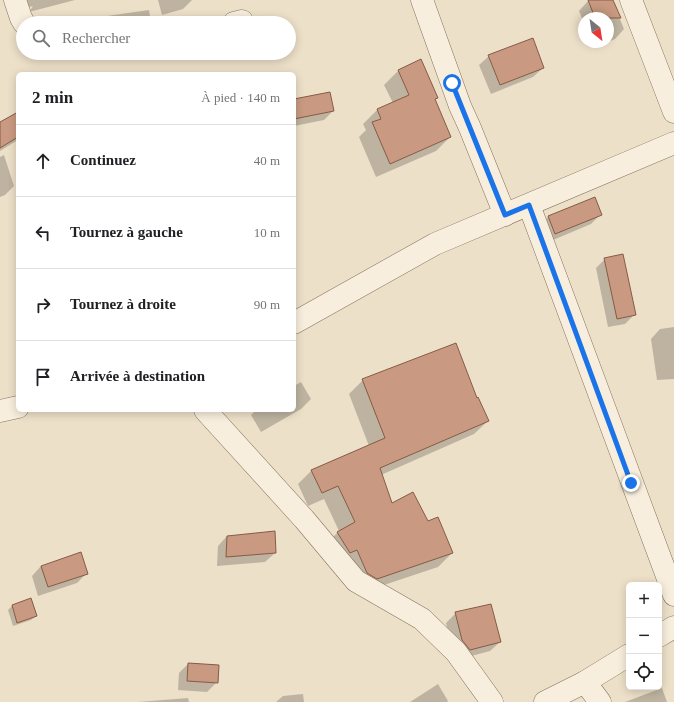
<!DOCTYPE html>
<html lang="fr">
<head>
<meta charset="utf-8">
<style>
	body { margin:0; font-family:Georgia,serif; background:#f2f2f2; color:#202124 }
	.controls { position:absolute; right:12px; bottom:12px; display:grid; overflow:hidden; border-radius:6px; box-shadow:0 2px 10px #0003 }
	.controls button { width:36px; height:36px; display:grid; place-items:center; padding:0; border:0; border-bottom:1px solid #e0e0e0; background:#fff; color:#202124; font:20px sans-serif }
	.compass { position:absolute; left:578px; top:12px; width:36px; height:36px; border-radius:50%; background:#fff; box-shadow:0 2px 10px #0003; rotate:150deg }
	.stop { position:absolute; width:12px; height:12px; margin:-9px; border:3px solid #1a73e8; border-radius:50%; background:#fff }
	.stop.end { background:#1a73e8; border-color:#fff; box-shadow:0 1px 4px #0008 }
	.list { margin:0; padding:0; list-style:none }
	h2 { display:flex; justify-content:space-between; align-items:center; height:52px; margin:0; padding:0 16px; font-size:17px }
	h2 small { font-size:13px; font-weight:400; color:#757577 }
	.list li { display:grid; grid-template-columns:26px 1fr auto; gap:12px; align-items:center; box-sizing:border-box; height:72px; padding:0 16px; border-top:1px solid #e0e0e0 }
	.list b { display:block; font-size:15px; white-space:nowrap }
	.list em { font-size:13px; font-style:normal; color:#757577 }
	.icon { flex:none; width:22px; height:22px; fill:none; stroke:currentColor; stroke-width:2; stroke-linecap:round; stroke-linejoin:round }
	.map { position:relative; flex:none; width:674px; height:702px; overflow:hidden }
	.search { position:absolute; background:#fff; box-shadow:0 2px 10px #0003; left:16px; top:16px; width:280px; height:44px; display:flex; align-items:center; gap:10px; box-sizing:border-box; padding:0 14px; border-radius:22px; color:#757577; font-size:15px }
	.panel { position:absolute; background:#fff; box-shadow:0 2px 10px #0003; left:16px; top:72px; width:280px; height:340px; border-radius:6px }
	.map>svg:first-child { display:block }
	.shadow { fill:#0003 }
	.building { fill:#c99a81; stroke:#865b46 }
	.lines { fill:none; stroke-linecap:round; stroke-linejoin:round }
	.minor-casing { stroke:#88725f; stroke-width:23 }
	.minor { stroke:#f8eedd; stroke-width:22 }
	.route { stroke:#1a73e8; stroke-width:5 }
</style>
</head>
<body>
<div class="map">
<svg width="674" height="702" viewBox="0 0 674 702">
	<rect width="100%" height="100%" fill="#ede0c9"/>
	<g class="shadow">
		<polygon points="14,0 75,0 29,12 33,6 19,10"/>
		<polygon points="158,0 192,0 183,9 162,15"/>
		<polygon points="592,0 612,0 624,29 615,39 608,42 608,18 584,18 584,23 579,11 588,1"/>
		<polygon points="149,10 151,23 81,23 86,19"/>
		<polygon points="591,42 607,42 593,48"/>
		<polygon points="489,56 543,68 533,77 491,94 479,65"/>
		<polygon points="421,61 434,100 450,137 436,151 376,177 359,137 366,130 363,124 377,110 393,103 384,85 398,71"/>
		<polygon points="294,100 333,111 324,120 294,126"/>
		<polygon points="18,113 18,140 0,151 0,123"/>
		<polygon points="4,155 14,186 5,195 0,197 0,157"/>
		<polygon points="594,198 601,214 591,224 546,243 539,227 548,217"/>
		<polygon points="605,259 635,314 625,324 608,327 596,268"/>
		<polygon points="674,327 674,379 657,380 651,339 660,329"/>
		<polygon points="363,380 477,399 488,421 474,434 381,475 391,504 428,523 452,553 438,567 363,592 324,546 339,531 324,499 308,506 298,484 312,470 369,446 349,394"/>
		<polygon points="301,382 311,399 301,409 261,432 251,415 256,410 294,410 294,386"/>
		<polygon points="227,536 275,553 265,562 217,566 218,546"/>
		<polygon points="41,566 87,573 77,583 38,596 32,576"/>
		<polygon points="30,600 36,616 31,620 13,626 8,610 12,606"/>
		<polygon points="456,613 500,642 490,651 460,659 453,650 446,623"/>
		<polygon points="188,664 217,682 207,692 178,690 179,673"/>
		<polygon points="438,684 448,701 447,702 410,702"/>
		<polygon points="662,688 667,702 625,702"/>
		<polygon points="303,694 304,702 276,702 283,696"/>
		<polygon points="188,698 189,702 138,702"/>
	</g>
	<g class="building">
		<polygon points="588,0 613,0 621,18 595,18"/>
		<polygon points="533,38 544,68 500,85 488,55"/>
		<polygon points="421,59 438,98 435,99 451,137 390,164 372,122 381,119 377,109 409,95 398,70"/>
		<polygon points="330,92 334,111 294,119 294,99"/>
		<polygon points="18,112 18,137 0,148 0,122"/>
		<polygon points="595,197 602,215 555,234 548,216"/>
		<polygon points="623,254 636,315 617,319 604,258"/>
		<polygon points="456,343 477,398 478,397 489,421 380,468 392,503 413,492 428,521 438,517 453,553 377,579 367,573 357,550 350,553 337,532 355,522 338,486 322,493 311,470 385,438 362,379"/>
		<polygon points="275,531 276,553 226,557 227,536"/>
		<polygon points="81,552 88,574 48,587 41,566"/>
		<polygon points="31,598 37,616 17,623 12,605"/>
		<polygon points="491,604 501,642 470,650 462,640 455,612"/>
		<polygon points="188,663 219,665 218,683 187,681"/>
	</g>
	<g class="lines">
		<g class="minor-casing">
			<g id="minor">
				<polyline points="15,0 21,18 24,23"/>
				<polyline points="422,0 460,106 470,128 505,215"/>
				<polyline points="631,0 674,112"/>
				<polyline points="234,23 242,21"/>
				<polyline points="529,205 674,595"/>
				<polyline points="294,323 435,244 674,143"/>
				<polyline points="205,410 304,519 356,581 422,619 456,652 492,702"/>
				<polyline points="0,411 18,407"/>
				<polyline points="659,636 674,627"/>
				<polyline points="585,682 600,702"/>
				<polyline points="545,702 585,682 629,655"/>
			</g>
		</g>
		<use href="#minor" class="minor"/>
	</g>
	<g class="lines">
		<polyline class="route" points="452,83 505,215 529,205 631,483"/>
	</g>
</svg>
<div class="controls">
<button>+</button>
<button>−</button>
<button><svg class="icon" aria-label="locate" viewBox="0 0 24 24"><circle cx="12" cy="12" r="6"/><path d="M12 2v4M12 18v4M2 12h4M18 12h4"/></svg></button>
</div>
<svg class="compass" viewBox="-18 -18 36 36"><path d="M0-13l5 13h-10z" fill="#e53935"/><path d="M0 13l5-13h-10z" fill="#757577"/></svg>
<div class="stop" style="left:452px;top:83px"></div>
<div class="stop end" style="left:631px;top:483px"></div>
<div class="search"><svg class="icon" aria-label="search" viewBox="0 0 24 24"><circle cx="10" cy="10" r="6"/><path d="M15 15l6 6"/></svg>Rechercher</div>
<section class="panel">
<h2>2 min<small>À pied · 140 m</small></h2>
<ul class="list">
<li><svg class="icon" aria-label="ahead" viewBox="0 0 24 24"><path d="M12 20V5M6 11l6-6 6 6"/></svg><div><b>Continuez</b></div><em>40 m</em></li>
<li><svg class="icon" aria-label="left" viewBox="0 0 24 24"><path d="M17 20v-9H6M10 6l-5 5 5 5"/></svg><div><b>Tournez à gauche</b></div><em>10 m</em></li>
<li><svg class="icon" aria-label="right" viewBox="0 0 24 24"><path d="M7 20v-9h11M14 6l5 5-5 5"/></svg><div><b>Tournez à droite</b></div><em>90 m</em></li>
<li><svg class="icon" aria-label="arrive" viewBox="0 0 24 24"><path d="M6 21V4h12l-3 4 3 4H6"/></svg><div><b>Arrivée à destination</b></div></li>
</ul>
</section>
</div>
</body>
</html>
